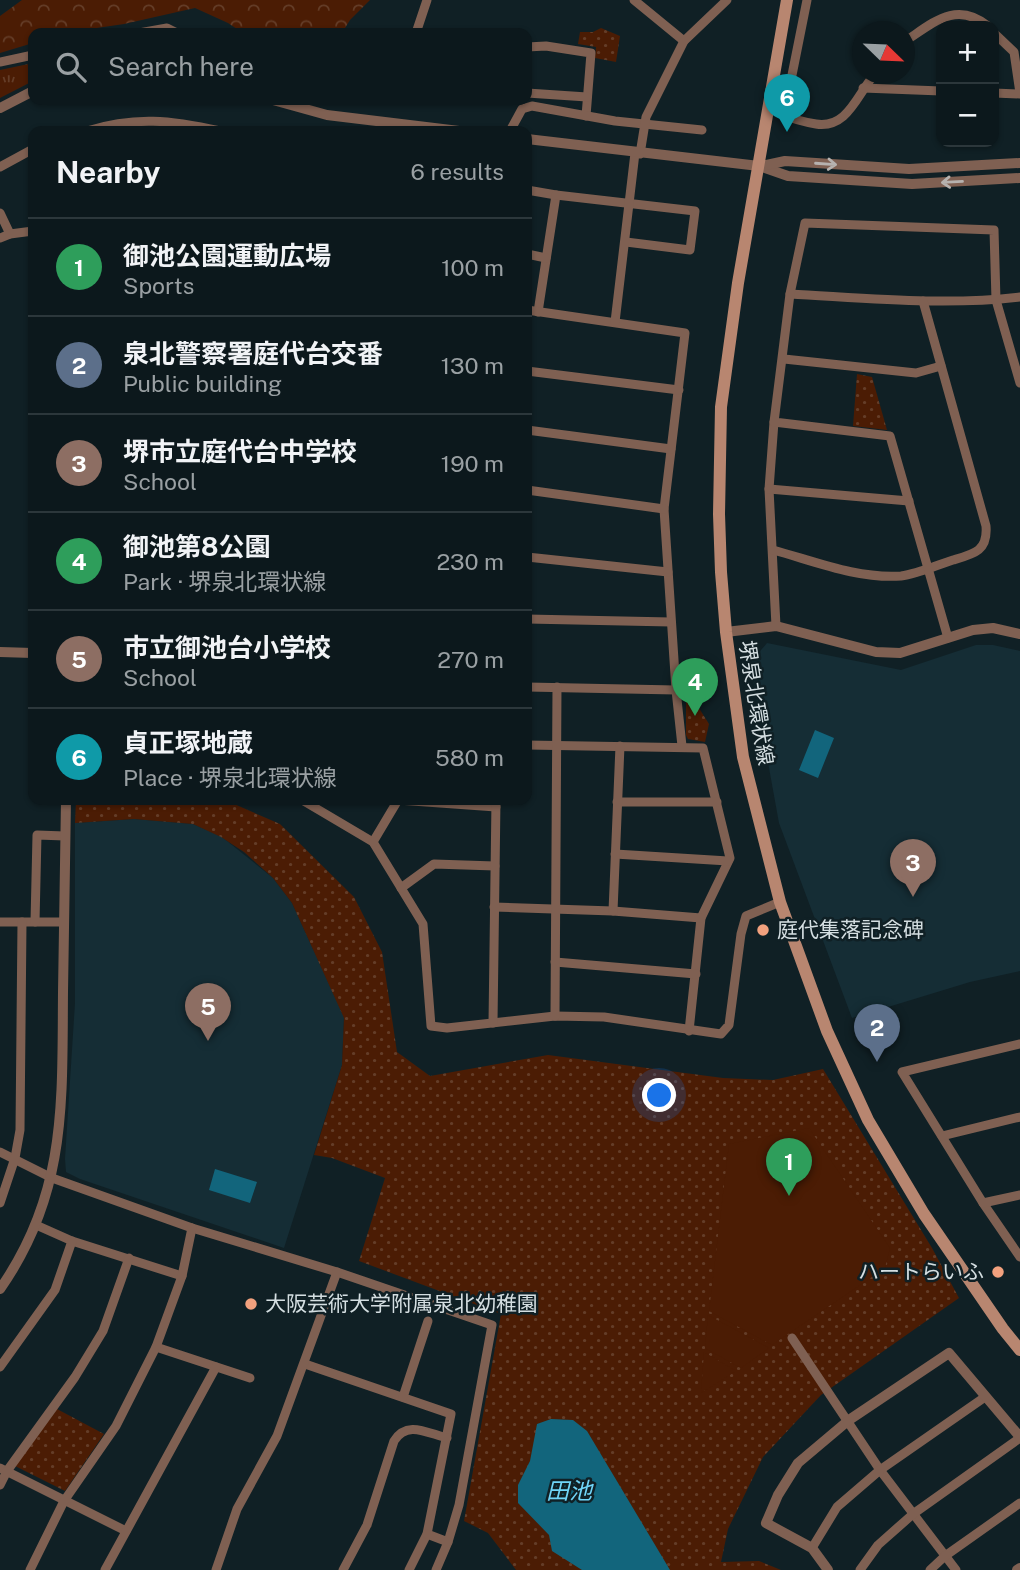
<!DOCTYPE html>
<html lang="en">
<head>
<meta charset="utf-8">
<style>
	body { margin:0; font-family:"Public Sans","Noto Sans JP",sans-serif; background:#152125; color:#f1f3f6 }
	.controls { position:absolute; right:21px; top:21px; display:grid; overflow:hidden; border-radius:14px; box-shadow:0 2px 5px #0004 }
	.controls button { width:63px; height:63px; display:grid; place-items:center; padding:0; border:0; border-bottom:2px solid #2c373b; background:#0c181c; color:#f1f3f6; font:35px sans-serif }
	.compass { position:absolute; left:852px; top:21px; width:63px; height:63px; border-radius:50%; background:#0c181c; box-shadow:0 2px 5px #0004; rotate:113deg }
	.you { position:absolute; left:660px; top:1096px; width:24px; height:24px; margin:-18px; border:5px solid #fff; border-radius:50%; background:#1a73e8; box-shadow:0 0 0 10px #1a73e833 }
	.badge { display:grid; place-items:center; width:46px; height:46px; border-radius:50%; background:#ea580c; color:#fff; font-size:23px; font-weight:700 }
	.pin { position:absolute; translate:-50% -58px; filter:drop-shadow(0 2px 4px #0008) }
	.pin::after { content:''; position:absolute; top:37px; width:24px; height:21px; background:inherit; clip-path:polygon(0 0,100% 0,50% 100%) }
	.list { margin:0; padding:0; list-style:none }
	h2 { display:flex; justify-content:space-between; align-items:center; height:91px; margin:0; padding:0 28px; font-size:30px }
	h2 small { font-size:23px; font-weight:400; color:#9aa0a3 }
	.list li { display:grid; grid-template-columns:46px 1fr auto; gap:21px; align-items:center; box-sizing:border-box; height:98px; padding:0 28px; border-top:2px solid #2c373b }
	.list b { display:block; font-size:26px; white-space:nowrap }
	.list p { margin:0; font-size:23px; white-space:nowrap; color:#9aa0a3 }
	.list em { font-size:23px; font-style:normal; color:#9aa0a3 }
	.icon { flex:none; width:38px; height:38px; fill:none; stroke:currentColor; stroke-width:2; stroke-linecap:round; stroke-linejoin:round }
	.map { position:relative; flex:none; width:1020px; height:1570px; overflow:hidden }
	.search { position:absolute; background:#0c181c; box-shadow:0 2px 5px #0004; left:28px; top:28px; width:504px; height:77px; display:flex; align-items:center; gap:18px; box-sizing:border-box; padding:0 24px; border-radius:14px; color:#9aa0a3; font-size:26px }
	.panel { position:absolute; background:#0c181c; box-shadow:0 2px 5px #0004; left:28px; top:126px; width:504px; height:679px; border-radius:14px }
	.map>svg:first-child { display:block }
	.built { fill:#152d35 }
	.grass { fill:url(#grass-tufts) }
	.forest { fill:url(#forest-crowns) }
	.park { fill:url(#park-dots) }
	.pitch { fill:#4b1c04 }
	.water { fill:#12657c }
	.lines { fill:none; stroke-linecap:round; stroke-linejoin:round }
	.minor { stroke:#7f6052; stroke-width:9 }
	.tertiary { stroke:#7f6052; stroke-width:10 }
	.secondary { stroke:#b88670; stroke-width:12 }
	.oneway { stroke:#b6b2af }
	.poi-dot { fill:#f2a17e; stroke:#102025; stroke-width:2.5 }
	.labels { text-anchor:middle; stroke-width:5; stroke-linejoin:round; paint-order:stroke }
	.street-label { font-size:21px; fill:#d4dee1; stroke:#102025 }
	.poi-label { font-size:21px; fill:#d4dee1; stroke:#102025; text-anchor:start }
	.water-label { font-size:23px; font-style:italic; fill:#70d5f8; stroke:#102025 }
</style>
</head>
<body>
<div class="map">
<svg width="1020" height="1570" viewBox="0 0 1020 1570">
	<defs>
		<pattern id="grass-tufts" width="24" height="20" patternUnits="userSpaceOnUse" patternTransform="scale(1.75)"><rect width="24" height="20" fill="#4b1c04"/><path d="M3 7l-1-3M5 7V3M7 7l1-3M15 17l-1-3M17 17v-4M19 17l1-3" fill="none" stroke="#643d28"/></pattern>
		<pattern id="forest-crowns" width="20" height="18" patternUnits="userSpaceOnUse" patternTransform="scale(1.75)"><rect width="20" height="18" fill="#4b1c04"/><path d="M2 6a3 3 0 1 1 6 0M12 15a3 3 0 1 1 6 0" fill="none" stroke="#643d28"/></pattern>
		<pattern id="park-dots" width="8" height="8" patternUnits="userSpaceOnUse" patternTransform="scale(1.75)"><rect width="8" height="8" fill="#4b1c04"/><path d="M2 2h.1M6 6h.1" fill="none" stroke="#643d28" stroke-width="1.8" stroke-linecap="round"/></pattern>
	</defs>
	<rect width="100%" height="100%" fill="#102025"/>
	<g class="built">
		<polygon points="767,643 901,670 976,645 993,645 1020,651 1020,971 970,982 852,1018 779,823 750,663"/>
		<polygon points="134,819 193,824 222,837 273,878 292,903 344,1017 342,1065 284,1248 80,1179 66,1172 65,1159 75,1003 75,823"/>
	</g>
	<polygon class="grass" points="33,63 33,81 0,98 0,70"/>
	<polygon class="forest" points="22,0 370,0 350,20 342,33 243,33 228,23 195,8 124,24 63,33 33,33 33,43 0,53 0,16"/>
	<g class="park">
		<polygon points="601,28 620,36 616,62 595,58 596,47 578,44 580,32 593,32"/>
		<polygon points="857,374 872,377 887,430 853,426"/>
		<polygon points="686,700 697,705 709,724 705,742 688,739 686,735"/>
		<polygon points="76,800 225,800 280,824 354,897 382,952 397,1052 430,1076 548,1055 723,1078 773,1080 823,1069 932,1248 959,1298 821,1395 763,1457 728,1529 721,1562 759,1561 781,1570 516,1570 488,1533 464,1521 501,1314 359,1261 385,1178 332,1158 314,1155 342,1065 344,1018 292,903 273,878 244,852 221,837 193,824 134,819 75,823"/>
		<polygon points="57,1409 104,1434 65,1491 15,1466"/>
	</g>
	<g class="pitch">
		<polygon points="809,1128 890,1248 885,1268 772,1345 709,1311 729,1144"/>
		<polygon points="708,1315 769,1348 741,1368 705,1348"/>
		<polygon points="704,1352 736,1371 701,1393"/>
	</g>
	<g class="water">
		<polygon points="815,730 834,738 818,778 799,770"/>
		<polygon points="215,1169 257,1182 250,1203 209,1190"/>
		<polygon points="551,1419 573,1420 587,1431 670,1570 582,1570 552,1551 549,1535 518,1503 518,1485 530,1461 537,1424"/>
	</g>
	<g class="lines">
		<g class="minor">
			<polyline points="634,0 684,41"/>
			<path d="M807 0 784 115C795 120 804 122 816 124 848 129 857 94 875 74"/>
			<polyline points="139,33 167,28 177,33"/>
			<polyline points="416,33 427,0"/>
			<polyline points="994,33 1014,52 1020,93"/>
			<path d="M904 42C933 23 956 0 988 26"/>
			<polyline points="527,47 546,46 591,53 586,116"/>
			<polyline points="0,62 33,55"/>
			<polyline points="863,88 941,91"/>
			<polyline points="527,93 587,97"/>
			<polyline points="994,93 1020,94"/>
			<path d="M87 131C135 116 171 120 220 131"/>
			<polyline points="510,131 522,109 532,106 615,121 702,130"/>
			<polyline points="640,154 646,117 684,41 727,0"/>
			<polyline points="0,167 33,149"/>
			<polyline points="527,190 556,195 538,312"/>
			<polyline points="556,195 695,211 690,250 626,242"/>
			<polyline points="0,213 10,234"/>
			<polyline points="0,238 10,234 33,231"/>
			<polyline points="527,254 546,258"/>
			<path d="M790 294C866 298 944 306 1020 297"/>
			<polyline points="527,310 685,333 664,509 676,690 682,746"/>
			<polyline points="615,322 635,153"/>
			<polyline points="784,359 916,373 941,366"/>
			<polyline points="527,371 679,390"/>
			<polyline points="774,422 769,489 776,626"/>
			<polyline points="527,430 671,449"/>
			<polyline points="769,489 909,501"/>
			<polyline points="527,490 664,509"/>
			<path d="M773 550C814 561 857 579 901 576 918 574 937 565 953 560 974 554 988 551 986 526L923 301"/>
			<polyline points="527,557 668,572"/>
			<polyline points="527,619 671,622"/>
			<polyline points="948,638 890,436 774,422 790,294 805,223 994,230 996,300 1020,383"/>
			<polyline points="527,687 676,690"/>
			<polyline points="527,745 703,748 730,858 701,918 689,1031"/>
			<polyline points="302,800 373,842 423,924 431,1026 447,1028 555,1016 604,1017 721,1034 729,1025 741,934 746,916 780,902"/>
			<polyline points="398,800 496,807"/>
			<polyline points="617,802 717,802"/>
			<polyline points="373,842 398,800"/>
			<polyline points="615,854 728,861"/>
			<polyline points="401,888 434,864 495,866"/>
			<polyline points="494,907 613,911 701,918"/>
			<polyline points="613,911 620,746"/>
			<polyline points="0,922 64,922"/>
			<polyline points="35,922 37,835 65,836"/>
			<polyline points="555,962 696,974"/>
			<polyline points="555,1016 557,687"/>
			<polyline points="493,1023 496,800"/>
			<polyline points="1020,1044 902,1072 983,1203 1020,1257"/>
			<polyline points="942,1136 1020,1117"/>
			<polyline points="0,1152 52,1178 192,1228 337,1272 492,1325 459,1505 448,1542 436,1570"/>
			<polyline points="0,1203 15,1158 20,1130 22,922"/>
			<polyline points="983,1203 1020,1195"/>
			<polyline points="36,1225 72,1241 182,1276"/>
			<polyline points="792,1338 880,1470 956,1570"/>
			<polyline points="156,1347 250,1378"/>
			<polyline points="305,1364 451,1414 427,1534 409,1570"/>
			<polyline points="0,1367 55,1290 72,1241"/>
			<polyline points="403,1397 428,1321"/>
			<polyline points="0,1468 126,1531"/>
			<polyline points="0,1485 7,1471 75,1377 103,1331 129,1258"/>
			<polyline points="427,1534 448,1542"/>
			<polyline points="812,1548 837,1507 880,1470 985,1397"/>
			<polyline points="30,1570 64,1501 116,1426 156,1347 182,1276 192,1228"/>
			<polyline points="105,1570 216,1367"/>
			<polyline points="216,1570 237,1509 277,1436 337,1272"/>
			<path d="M343 1570 367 1525 394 1441C407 1420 427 1433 447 1438"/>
			<polyline points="860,1570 878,1545 913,1514 1020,1438"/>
			<polyline points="930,1570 945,1556 1020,1503"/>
		</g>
		<g class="tertiary">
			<polyline points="273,100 327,115 459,131"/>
			<polyline points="0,108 33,91"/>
			<polyline points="527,139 759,166 788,176 912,184 1020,178"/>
			<polyline points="761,166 785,161 909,169 1020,163"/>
			<polyline points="726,632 776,626 876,652 900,653 973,630 993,628 1020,634"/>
			<polyline points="0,652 33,653"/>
			<path d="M0 1289C67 1194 62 1103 63 992 64 928 65 864 66 800"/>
			<polyline points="828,1570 812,1548 766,1523 778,1495 798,1463 849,1420 949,1353 1020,1437"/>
			<polyline points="1017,1570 1020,1568"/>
		</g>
		<polyline class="secondary" points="787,0 738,283 721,407 719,514 721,572 726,632 743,757 780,902 827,1031 868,1120 924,1214 1003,1329 1020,1350"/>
	</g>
	<defs><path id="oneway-shaft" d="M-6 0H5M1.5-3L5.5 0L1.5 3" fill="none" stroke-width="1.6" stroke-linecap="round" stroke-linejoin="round" transform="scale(1.75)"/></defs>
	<g class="oneway">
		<use href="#oneway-shaft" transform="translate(826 164) rotate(4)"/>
		<use href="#oneway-shaft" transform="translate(952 182) rotate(177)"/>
	</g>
	<g class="poi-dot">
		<circle cx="763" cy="930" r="7"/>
		<circle cx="998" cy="1272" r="7"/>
		<circle cx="251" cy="1304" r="7"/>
	</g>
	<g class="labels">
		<g class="street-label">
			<text transform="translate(756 703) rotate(81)" y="7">堺泉北環状線</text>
		</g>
		<g class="poi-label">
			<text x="777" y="937">庭代集落記念碑</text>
			<text x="984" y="1279" text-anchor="end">ハートらいふ</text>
			<text x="265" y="1311">大阪芸術大学附属泉北幼稚園</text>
		</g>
		<g class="water-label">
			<text x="569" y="1499">田池</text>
		</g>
	</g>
</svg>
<div class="controls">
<button>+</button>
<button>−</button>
</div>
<svg class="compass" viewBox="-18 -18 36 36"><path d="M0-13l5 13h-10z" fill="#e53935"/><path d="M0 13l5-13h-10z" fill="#9aa0a3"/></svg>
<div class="you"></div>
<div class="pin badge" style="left:789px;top:1196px;background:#2e9e5b">1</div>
<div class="pin badge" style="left:877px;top:1062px;background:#5c6f8a">2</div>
<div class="pin badge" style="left:913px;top:897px;background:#8d6e63">3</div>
<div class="pin badge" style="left:695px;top:716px;background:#2e9e5b">4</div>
<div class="pin badge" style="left:208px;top:1041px;background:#8d6e63">5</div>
<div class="pin badge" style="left:787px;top:132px;background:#0f9aa8">6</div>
<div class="search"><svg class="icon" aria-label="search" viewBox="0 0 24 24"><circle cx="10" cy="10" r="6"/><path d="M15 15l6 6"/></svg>Search here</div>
<section class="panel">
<h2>Nearby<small>6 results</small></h2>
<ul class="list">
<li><span class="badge" style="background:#2e9e5b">1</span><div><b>御池公園運動広場</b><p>Sports</p></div><em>100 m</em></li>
<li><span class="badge" style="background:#5c6f8a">2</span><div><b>泉北警察署庭代台交番</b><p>Public building</p></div><em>130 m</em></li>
<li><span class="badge" style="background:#8d6e63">3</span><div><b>堺市立庭代台中学校</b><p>School</p></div><em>190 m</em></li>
<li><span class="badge" style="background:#2e9e5b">4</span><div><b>御池第8公園</b><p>Park · 堺泉北環状線</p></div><em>230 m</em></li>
<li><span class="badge" style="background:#8d6e63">5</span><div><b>市立御池台小学校</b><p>School</p></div><em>270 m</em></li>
<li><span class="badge" style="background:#0f9aa8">6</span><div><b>貞正塚地蔵</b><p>Place · 堺泉北環状線</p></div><em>580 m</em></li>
</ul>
</section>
</div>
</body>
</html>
